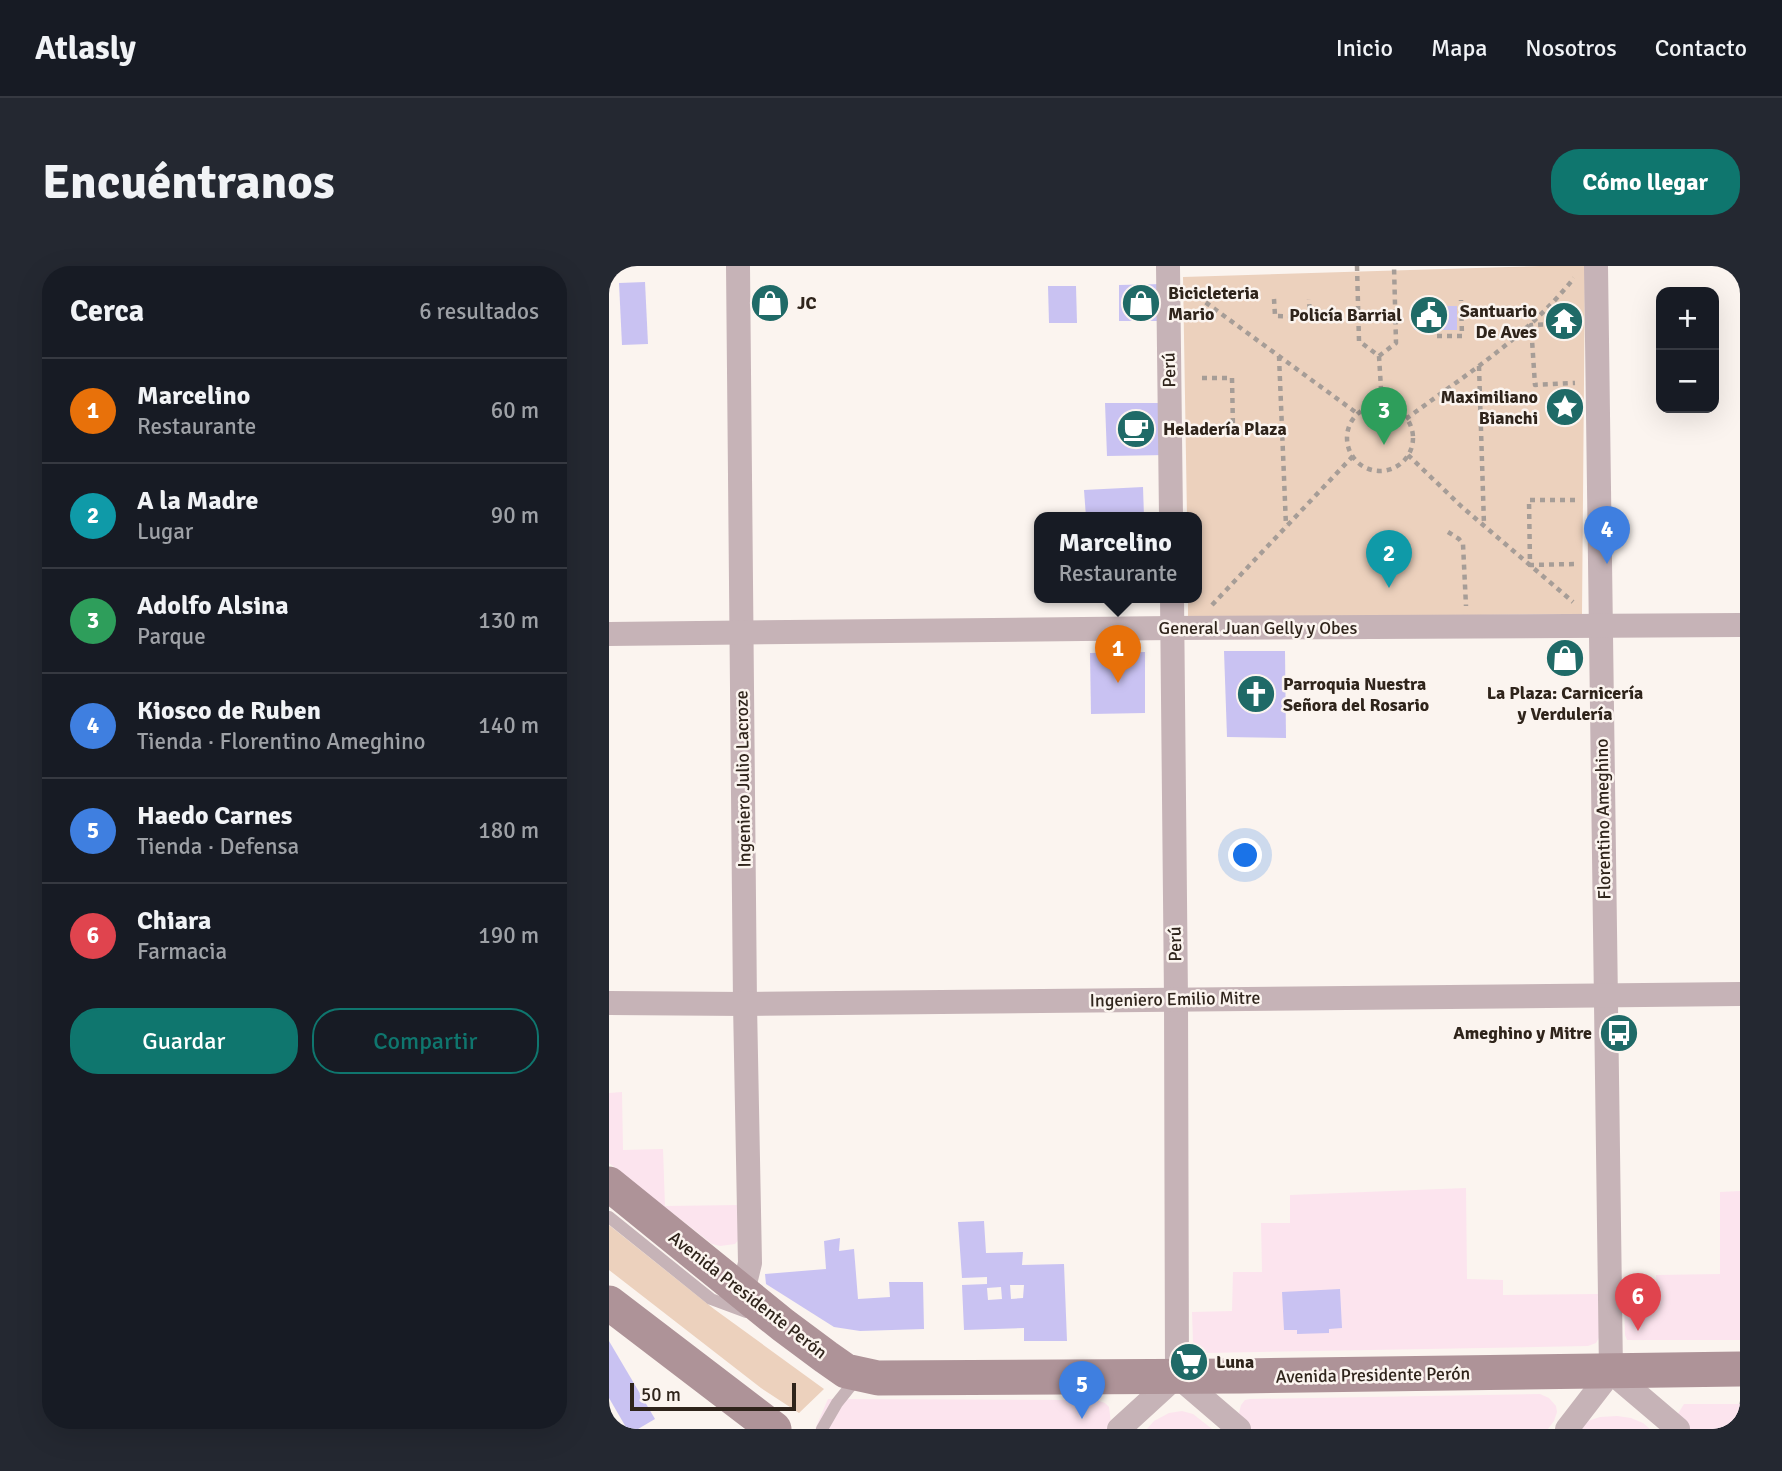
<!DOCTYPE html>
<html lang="es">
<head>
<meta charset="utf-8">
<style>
	body { margin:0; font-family:Signika,sans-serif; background:#242831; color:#f1f3f6 }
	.controls { position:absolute; right:21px; top:21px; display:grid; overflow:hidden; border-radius:14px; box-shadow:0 7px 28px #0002 }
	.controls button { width:63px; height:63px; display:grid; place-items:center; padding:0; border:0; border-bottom:2px solid #363941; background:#171b24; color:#f1f3f6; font:35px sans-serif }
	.scale { position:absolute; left:21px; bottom:18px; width:166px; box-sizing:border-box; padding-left:7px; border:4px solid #2f241b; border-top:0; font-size:19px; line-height:24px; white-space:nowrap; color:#2f241b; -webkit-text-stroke:5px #fbf4ef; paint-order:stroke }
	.you { position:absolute; left:637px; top:590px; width:24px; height:24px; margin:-18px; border:5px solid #fff; border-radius:50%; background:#1a73e8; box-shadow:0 0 0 10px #1a73e833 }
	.badge { display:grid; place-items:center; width:46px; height:46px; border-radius:50%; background:#0f766e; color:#fff; font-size:23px; font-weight:700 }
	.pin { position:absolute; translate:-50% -58px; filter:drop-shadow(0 2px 4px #0008) }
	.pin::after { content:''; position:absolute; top:37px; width:24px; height:21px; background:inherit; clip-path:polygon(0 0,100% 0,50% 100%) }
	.popup { position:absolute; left:425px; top:246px; width:168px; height:91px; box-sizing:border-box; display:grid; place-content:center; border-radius:14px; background:#171b24; filter:drop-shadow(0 2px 5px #0005); font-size:23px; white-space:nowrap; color:#9ea1a6 }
	.popup b { font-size:26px; color:#f1f3f6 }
	.popup::after { content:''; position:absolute; left:50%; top:100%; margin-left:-14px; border:14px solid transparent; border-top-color:#171b24 }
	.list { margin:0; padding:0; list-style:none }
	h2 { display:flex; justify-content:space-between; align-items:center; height:91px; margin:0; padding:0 28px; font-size:30px }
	h2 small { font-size:23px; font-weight:400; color:#9ea1a6 }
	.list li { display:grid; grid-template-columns:46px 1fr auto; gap:21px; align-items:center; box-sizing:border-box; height:105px; padding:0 28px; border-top:2px solid #363941 }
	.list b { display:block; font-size:26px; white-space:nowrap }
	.list p { margin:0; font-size:23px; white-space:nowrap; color:#9ea1a6 }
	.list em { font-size:23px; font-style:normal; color:#9ea1a6 }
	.actions { display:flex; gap:14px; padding:21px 28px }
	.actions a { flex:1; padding:16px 0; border:2px solid #0f766e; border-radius:28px; text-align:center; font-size:24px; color:#0f766e }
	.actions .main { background:#0f766e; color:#fff }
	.map { position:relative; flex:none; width:1131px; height:1163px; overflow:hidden; border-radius:28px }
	header { display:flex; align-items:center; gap:42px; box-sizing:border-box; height:98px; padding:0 35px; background:#171b24; border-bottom:2px solid #363941 }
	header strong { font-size:33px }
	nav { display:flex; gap:38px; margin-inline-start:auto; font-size:24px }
	.intro { display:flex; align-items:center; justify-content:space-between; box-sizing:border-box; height:168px; padding:0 42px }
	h1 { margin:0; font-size:49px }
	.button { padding:18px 32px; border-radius:28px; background:#0f766e; color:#fff; font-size:24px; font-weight:700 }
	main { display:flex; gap:42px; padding:0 42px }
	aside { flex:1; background:#171b24; border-radius:28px; box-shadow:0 7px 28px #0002 }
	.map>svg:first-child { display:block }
	.commercial { fill:#fce4ee }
	.green { fill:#ecd1bd }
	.building { fill:#c9c2f2; fill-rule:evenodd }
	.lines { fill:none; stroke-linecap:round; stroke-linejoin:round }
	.path { stroke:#a69d97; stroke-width:4.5; stroke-dasharray:5 5; stroke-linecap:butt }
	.service { stroke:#c6b3b7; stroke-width:12 }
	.minor { stroke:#c6b3b7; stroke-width:24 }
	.secondary { stroke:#ae9398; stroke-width:35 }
	.labels { text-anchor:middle; stroke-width:5; stroke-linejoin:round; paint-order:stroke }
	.poi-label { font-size:18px; font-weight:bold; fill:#2f241b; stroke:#fbf4ef; text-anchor:start }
	.street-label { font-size:18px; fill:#2f241b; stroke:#fbf4ef }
</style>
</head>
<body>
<header>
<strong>Atlasly</strong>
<nav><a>Inicio</a><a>Mapa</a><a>Nosotros</a><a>Contacto</a></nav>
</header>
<div class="intro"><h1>Encuéntranos</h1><a class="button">Cómo llegar</a></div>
<main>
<aside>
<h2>Cerca<small>6 resultados</small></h2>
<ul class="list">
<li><span class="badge" style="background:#e8710a">1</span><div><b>Marcelino</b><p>Restaurante</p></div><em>60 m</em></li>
<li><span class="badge" style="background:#0f9aa8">2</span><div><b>A la Madre</b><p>Lugar</p></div><em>90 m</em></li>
<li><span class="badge" style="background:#2e9e5b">3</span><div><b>Adolfo Alsina</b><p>Parque</p></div><em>130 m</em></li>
<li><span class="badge" style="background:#3f7fe0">4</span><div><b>Kiosco de Ruben</b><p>Tienda · Florentino Ameghino</p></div><em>140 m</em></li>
<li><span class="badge" style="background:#3f7fe0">5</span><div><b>Haedo Carnes</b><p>Tienda · Defensa</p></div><em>180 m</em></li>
<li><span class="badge" style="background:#e0444e">6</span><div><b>Chiara</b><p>Farmacia</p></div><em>190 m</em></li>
</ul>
<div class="actions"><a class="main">Guardar</a><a>Compartir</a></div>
</aside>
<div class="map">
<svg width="1131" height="1163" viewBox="0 0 1131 1163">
	<rect width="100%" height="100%" fill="#fbf4ef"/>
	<g class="commercial">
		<polygon points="13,826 14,884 54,883 56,940 131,939 130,973 126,978 111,980 103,978 0,897 0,827"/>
		<polygon points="857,922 858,1013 894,1014 894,1029 989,1028 991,1070 987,1077 979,1080 595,1087 586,1083 584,1076 583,1046 623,1045 624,1006 653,1006 652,957 681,957 681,929"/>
		<polygon points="1131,925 1131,1074 1018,1074 1016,1069 1015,1031 1048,1027 1047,1009 1111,1008 1111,926"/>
		<polygon points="931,1128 940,1132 947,1140 948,1146 945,1155 939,1163 640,1163 630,1147 632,1139 636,1134 641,1133"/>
		<polygon points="219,1133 487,1134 496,1137 500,1141 502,1157 498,1163 206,1163"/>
		<polygon points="1075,1138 1131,1138 1131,1163 1081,1163 1067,1151"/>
		<polygon points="573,1145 584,1148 603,1163 538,1163 545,1155 560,1147"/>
		<polygon points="1008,1150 1022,1152 1034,1157 1041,1163 965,1163 976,1156 991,1151"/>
	</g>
	<g class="green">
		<polygon points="931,0 976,0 973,348 579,352 579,331 588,331 588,251 578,251 574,11"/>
		<polygon points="0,959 105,1043 215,1123 190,1147 152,1122 0,1004"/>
	</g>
	<g class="building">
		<polygon points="36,16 39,78 13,79 10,17"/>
		<polygon points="554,18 554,55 510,55 510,19"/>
		<polygon points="439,20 467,20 468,57 440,57"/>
		<rect x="805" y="40" width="43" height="24"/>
		<polygon points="496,137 558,137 558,189 498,190"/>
		<polygon points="534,221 535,251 477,251 475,224"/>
		<polygon points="615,385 676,385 677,472 618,471"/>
		<polygon points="536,386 536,447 482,448 481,387"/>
		<path d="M375 955 377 987 414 986 413 999 455 998 458 1075H415V1062L355 1064 353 1019 378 1018V1011L353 1012 349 956ZM401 1019H415L414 1032 402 1033ZM392 1021 393 1033 379 1034 378 1022Z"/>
		<polygon points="231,972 230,985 245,983 249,1033 281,1031 280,1016 314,1016 315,1063 251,1065 225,1061 157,1018 156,1008 217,1003 215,975"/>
		<polygon points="731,1023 733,1062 720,1063 720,1067 688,1068 688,1064 675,1064 673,1026"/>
		<polygon points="0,1075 46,1153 29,1163 18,1163 0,1132"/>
	</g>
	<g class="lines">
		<g class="path">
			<polyline points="748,0 750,75 770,90 787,77 785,0"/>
			<polyline points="583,22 592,33 749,148"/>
			<polyline points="665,33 666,50 701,51 700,33"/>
			<polyline points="964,57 922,59 926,119 966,117"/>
			<polyline points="828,70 853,70 852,34"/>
			<polyline points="670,90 677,260"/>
			<polyline points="770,90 773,139"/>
			<polyline points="870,100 875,259"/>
			<polyline points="593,112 623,112 624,163 594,164"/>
			<circle cx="771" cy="172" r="33"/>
			<path d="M797 153C856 109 919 70 965 12"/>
			<polyline points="799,189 852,240 964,336"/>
			<polyline points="966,234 920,234 921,299 967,298"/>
			<polyline points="839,266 850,273 854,278 857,340"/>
			<polyline points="603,339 744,190"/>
		</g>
		<g class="service">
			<polyline points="0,951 102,1033 137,1046"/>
			<polyline points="213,1163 228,1137 248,1112"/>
		</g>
		<g class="minor">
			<polyline points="129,0 136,738 141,997 134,1026"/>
			<polyline points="559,0 562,251"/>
			<polyline points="987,0 1002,1106"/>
			<polyline points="563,331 567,733 568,1110"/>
			<polyline points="0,368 563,362 1131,359"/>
			<polyline points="0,737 136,738 1131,728"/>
			<polyline points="1002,1106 1069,1163"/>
			<polyline points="568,1110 630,1163"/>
			<polyline points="510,1163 568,1110"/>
			<polyline points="958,1163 1002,1106"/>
		</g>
		<g class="secondary">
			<polyline points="0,918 174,1059 217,1091 237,1105 269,1112 632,1110 1131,1103"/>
			<polyline points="0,1037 165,1163"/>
		</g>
	</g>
	<defs>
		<g id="shop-disc" transform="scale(2.0125)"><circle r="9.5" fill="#1f6a67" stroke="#fbf4ef"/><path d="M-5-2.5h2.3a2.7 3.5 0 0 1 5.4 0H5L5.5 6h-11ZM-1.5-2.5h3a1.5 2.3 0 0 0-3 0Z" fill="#fff"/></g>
		<g id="civic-disc" transform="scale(2.0125)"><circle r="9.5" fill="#1f6a67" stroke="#fbf4ef"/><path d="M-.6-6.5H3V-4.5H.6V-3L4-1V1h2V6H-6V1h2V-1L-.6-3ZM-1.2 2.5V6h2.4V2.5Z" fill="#fff"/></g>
		<g id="temple-disc" transform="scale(2.0125)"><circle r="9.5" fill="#1f6a67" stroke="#fbf4ef"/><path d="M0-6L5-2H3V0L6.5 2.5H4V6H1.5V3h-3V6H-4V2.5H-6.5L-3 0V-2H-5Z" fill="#fff"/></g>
		<g id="sight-disc" transform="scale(2.0125)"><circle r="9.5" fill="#1f6a67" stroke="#fbf4ef"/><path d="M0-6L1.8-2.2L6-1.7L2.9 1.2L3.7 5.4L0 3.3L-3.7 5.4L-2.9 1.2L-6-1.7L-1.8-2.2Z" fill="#fff"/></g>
		<g id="cafe-disc" transform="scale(2.0125)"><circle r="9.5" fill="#1f6a67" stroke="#fbf4ef"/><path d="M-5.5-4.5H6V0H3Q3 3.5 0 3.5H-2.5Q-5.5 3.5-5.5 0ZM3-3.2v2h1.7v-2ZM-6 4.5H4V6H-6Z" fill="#fff"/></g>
		<g id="church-disc" transform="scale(2.0125)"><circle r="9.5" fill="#1f6a67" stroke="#fbf4ef"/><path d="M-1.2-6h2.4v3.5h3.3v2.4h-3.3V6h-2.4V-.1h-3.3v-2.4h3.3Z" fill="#fff"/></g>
		<g id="bus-disc" transform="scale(2.0125)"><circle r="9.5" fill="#1f6a67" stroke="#fbf4ef"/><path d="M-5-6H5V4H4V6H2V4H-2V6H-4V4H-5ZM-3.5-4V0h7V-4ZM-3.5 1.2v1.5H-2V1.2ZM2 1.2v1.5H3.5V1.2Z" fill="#fff"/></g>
		<g id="supermarket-disc" transform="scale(2.0125)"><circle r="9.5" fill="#1f6a67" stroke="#fbf4ef"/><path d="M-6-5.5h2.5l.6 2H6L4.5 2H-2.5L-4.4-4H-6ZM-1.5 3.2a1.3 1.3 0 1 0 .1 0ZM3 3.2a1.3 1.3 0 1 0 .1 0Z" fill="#fff"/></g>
	</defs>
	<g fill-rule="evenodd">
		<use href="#shop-disc" x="161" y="37"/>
		<use href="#shop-disc" x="532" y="37"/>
		<use href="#civic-disc" x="820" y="49"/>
		<use href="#temple-disc" x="955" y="55"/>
		<use href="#sight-disc" x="956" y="141"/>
		<use href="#cafe-disc" x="527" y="163"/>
		<use href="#shop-disc" x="956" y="392"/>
		<use href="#church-disc" x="647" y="428"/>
		<use href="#bus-disc" x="1010" y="767"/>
		<use href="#supermarket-disc" x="580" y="1096"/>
	</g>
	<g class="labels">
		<g class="poi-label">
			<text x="559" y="33">Bicicleteria<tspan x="559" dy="21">Mario</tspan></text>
			<text x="188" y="43">JC</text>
			<text x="928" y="51" text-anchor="end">Santuario<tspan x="928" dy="21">De Aves</tspan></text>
			<text x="793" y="55" text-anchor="end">Policía Barrial</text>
			<text x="929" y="137" text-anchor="end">Maximiliano<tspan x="929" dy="21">Bianchi</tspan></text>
			<text x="554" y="169">Heladería Plaza</text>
			<text x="674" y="424">Parroquia Nuestra<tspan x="674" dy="21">Señora del Rosario</tspan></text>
			<text x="956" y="433" text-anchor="middle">La Plaza: Carnicería<tspan x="956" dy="21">y Verdulería</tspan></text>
			<text x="983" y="773" text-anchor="end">Ameghino y Mitre</text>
			<text x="607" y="1102">Luna</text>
		</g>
		<g class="street-label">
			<text transform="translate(560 104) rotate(-91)" y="6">Perú</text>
			<text x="649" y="368">General Juan Gelly y Obes</text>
			<text transform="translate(134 513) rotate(-91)" y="6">Ingeniero Julio Lacroze</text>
			<text transform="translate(994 553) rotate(-91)" y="6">Florentino Ameghino</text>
			<text transform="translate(566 678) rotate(-91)" y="6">Perú</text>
			<text transform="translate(566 733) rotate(-1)" y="6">Ingeniero Emilio Mitre</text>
			<text transform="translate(139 1029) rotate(38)" y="6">Avenida Presidente Perón</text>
			<text transform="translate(764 1109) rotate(-1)" y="6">Avenida Presidente Perón</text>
		</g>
	</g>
</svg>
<div class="controls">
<button>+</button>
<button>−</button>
</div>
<div class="scale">50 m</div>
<div class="you"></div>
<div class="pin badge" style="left:509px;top:417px;background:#e8710a">1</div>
<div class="popup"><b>Marcelino</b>Restaurante</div>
<div class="pin badge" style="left:780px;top:322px;background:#0f9aa8">2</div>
<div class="pin badge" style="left:775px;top:179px;background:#2e9e5b">3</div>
<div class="pin badge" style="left:998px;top:298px;background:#3f7fe0">4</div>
<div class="pin badge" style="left:473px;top:1153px;background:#3f7fe0">5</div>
<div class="pin badge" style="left:1029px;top:1065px;background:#e0444e">6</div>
</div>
</main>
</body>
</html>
